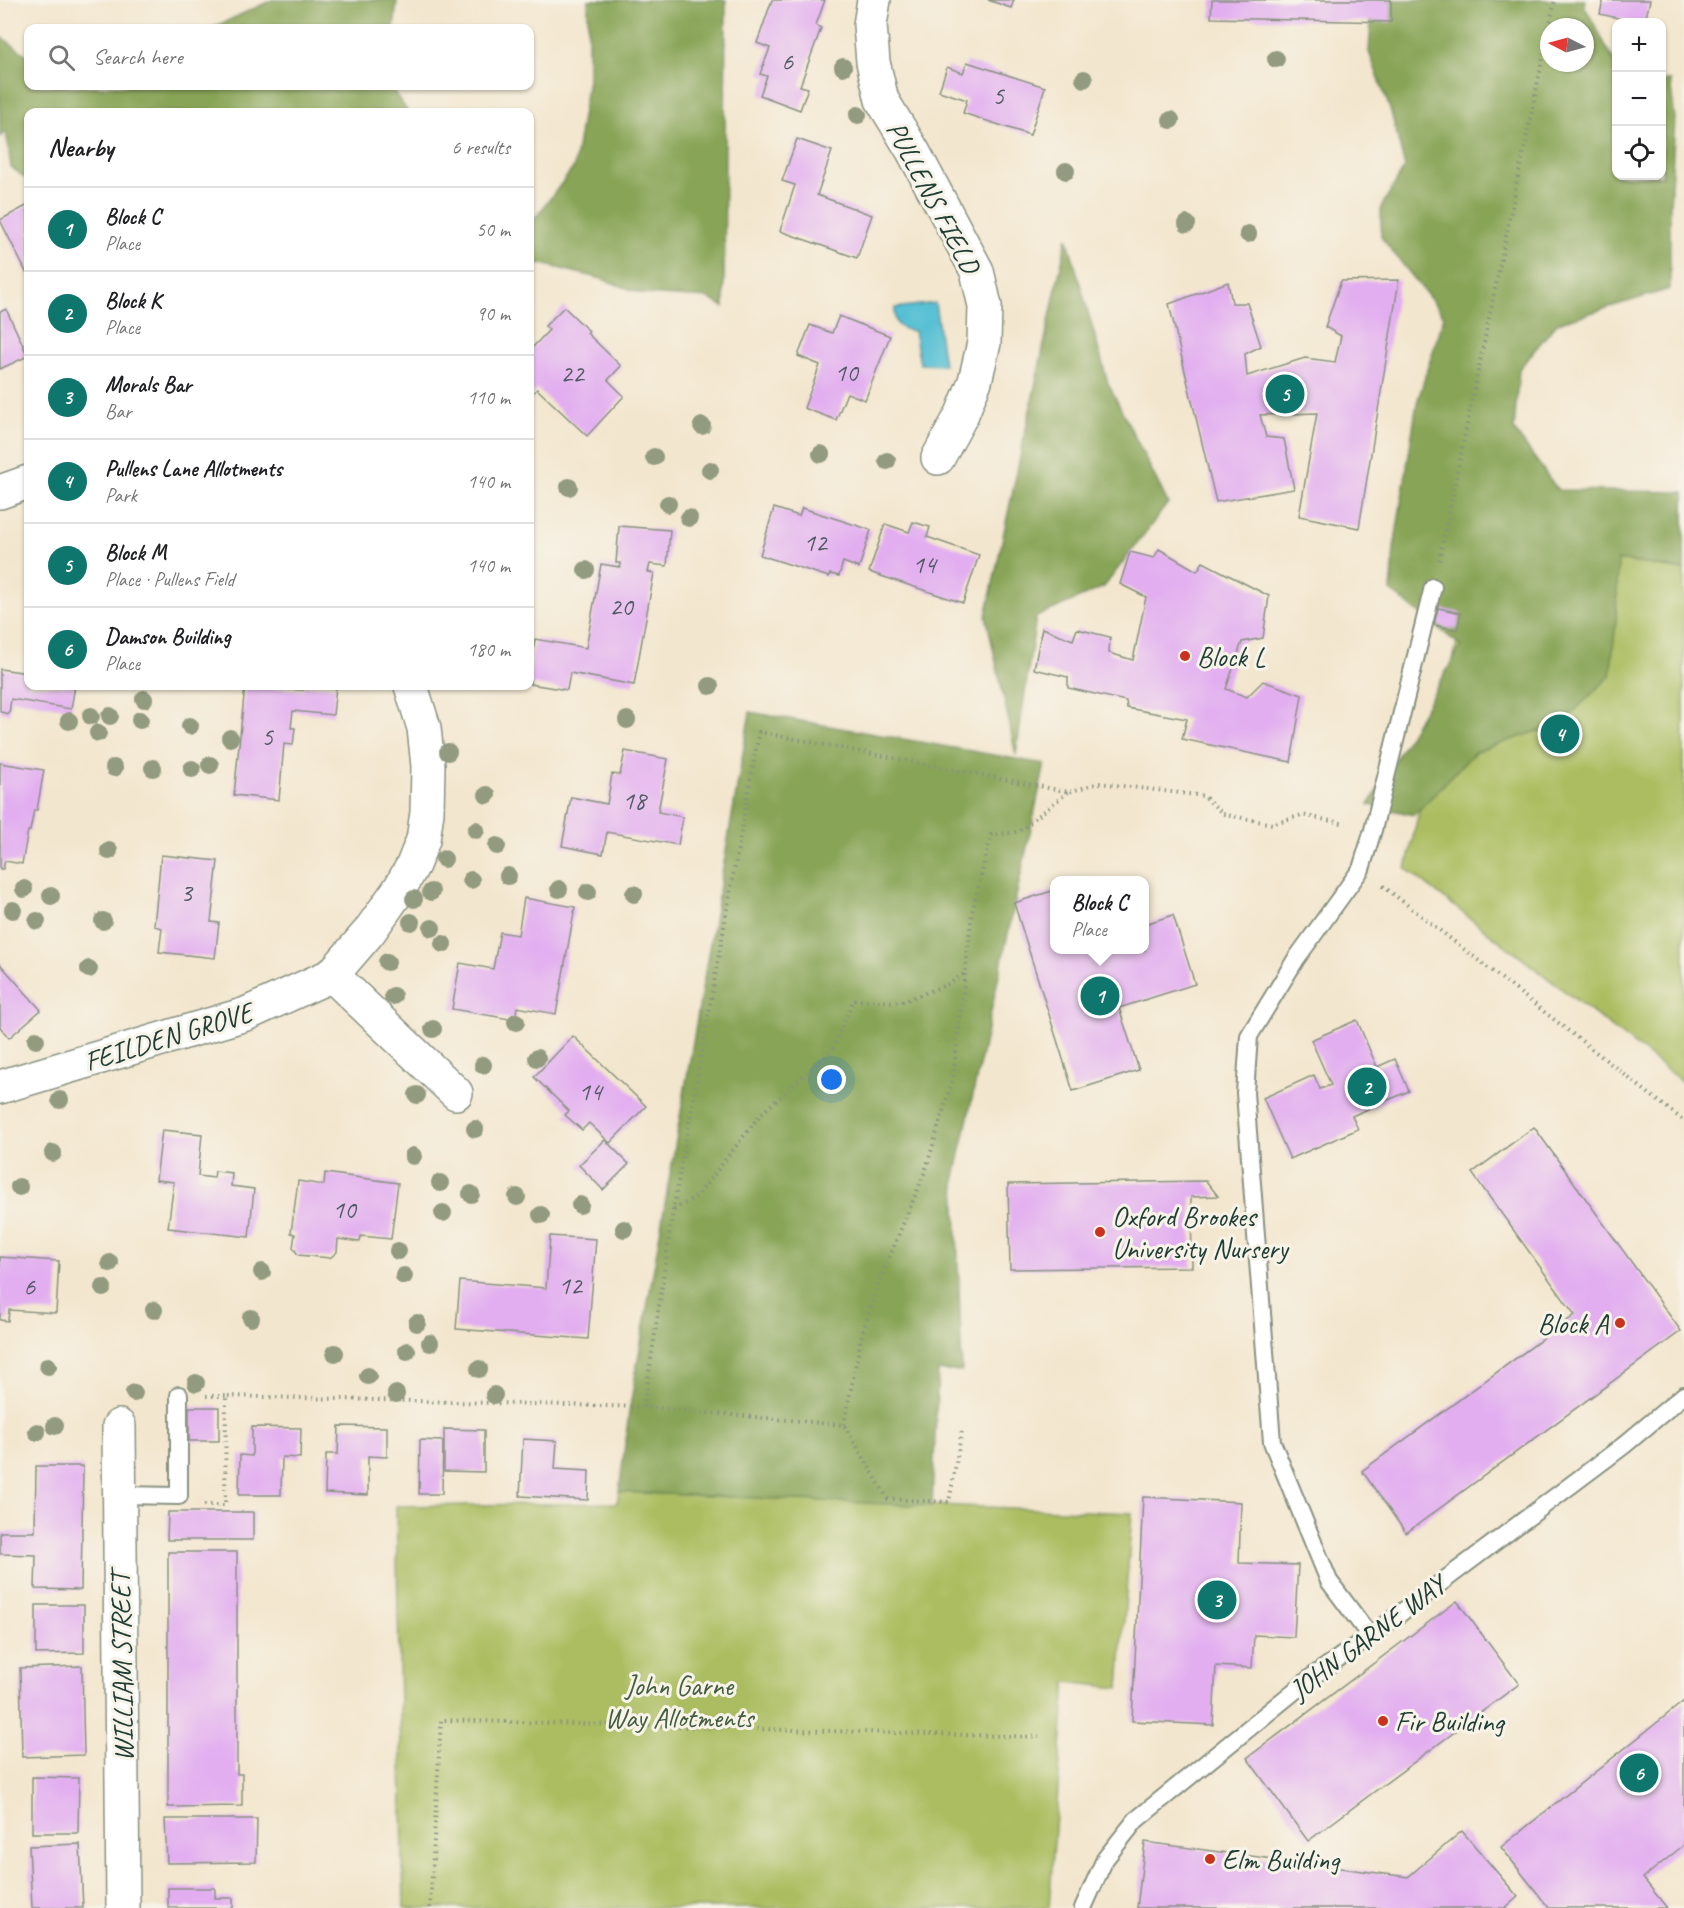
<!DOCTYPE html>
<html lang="en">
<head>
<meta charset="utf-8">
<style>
	body { margin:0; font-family:Caveat,sans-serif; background:#f6f6f6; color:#202124 }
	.controls { position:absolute; right:18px; top:18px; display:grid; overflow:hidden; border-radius:12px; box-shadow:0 2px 4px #0004 }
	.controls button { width:54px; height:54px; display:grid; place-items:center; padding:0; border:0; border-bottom:2px solid #e0e0e0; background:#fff; color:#202124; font:30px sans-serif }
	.compass { position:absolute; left:1540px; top:18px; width:54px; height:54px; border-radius:50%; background:#fff; box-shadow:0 2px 4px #0004; rotate:276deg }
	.you { position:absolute; left:832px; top:1080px; width:21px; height:21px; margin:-15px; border:4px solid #fff; border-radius:50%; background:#1a73e8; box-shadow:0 0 0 9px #1a73e833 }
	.badge { display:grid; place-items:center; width:39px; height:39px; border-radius:50%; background:#0f766e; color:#fff; font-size:20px; font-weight:700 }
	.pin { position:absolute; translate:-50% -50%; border:3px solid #fff; box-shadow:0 2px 6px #0006 }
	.popup { position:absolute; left:1050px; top:876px; width:99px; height:78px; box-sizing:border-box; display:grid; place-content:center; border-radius:12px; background:#fff; filter:drop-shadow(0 2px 4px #0005); font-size:20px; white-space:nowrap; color:#757577 }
	.popup b { font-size:22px; color:#202124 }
	.popup::after { content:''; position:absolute; left:50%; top:100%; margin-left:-12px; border:12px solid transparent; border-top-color:#fff }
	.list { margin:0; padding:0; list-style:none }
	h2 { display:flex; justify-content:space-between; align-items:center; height:78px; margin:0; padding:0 24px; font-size:26px }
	h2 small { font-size:20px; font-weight:400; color:#757577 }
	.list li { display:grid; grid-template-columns:39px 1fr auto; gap:18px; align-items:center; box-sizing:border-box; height:84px; padding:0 24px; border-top:2px solid #e0e0e0 }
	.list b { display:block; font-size:22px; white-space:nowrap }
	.list p { margin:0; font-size:20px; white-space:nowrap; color:#757577 }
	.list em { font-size:20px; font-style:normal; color:#757577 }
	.icon { flex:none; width:33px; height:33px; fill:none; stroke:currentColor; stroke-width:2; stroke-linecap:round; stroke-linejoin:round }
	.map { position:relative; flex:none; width:1684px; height:1908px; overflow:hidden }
	.search { position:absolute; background:#fff; box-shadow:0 2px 4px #0004; left:24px; top:24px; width:510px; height:66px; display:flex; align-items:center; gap:15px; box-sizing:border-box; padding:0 21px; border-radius:12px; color:#757577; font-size:22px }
	.panel { position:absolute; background:#fff; box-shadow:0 2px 4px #0004; left:24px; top:108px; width:510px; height:582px; border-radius:12px }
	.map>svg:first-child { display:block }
	.green { fill:#abbd60; stroke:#657d4a; stroke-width:1.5 }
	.forest { fill:#88a456; stroke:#547045; stroke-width:1.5; fill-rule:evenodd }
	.water { fill:#57c0d4; stroke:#3b7e84; stroke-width:1.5 }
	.building { fill:#e2aef0 }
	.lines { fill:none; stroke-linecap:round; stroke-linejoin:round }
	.lane-casing { stroke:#899281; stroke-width:20 }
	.street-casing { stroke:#899281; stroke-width:36 }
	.path { stroke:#899281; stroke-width:4; stroke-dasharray:1.5 4.5; stroke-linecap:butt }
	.lane { stroke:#fff; stroke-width:16 }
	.street { stroke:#fff; stroke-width:33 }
	.tree { fill:#929b7f }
	.poi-dot { fill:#c8321e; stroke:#f7f3e8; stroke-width:2 }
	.labels { text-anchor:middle; stroke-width:6; stroke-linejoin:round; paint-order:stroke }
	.number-label { font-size:26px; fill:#505963 }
	.street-label { font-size:28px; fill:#1f3d34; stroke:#f7f3e8 }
	.poi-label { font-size:28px; fill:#1f3d34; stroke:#f7f3e8; text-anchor:start }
	.park-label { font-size:28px; fill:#425d3f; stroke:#f7f3e8 }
</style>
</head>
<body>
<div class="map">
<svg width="1684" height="1908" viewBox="0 0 1684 1908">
	<rect width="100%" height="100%" fill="#f7f3e8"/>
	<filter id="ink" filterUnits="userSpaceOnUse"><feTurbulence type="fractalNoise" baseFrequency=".0167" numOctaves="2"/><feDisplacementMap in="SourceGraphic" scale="12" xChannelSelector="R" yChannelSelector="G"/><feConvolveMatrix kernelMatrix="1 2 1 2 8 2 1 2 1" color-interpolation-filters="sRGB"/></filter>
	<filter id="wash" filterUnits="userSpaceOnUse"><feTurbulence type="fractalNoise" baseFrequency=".008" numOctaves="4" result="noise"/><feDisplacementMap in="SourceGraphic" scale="24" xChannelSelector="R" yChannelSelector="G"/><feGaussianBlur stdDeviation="1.35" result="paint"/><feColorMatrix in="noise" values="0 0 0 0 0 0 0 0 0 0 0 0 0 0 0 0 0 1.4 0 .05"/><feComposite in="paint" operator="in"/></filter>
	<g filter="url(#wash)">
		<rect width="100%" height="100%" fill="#f3e6ce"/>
		<g class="green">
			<polygon points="1482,531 1618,560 1684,570 1684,1083 1406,869"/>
			<polygon points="619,1492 1132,1513 1119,1688 1066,1682 1049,1908 404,1908 396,1506 617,1503"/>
		</g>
		<g class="forest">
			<polygon points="272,0 397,0 394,28 212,28"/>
			<polygon points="588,0 726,0 724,307 708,298 643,294 602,279 530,261 530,225 574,167 588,79"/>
			<path d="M1378 0H1585L1584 5 1616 65V176H1662V80L1670 81 1675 118 1670 206V289L1557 323 1519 369 1514 430 1558 490 1684 492V570L1618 560 1616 621 1610 676 1562 723 1475 752 1414 815 1369 805 1461 646 1391 591 1394 548 1417 403 1444 316 1381 237V207L1405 167 1391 112 1369 52 1372 5ZM1549 27H1585V63H1549Z"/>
			<polygon points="0,36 28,56 28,86 105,87 108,86 390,86 408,112 28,112 28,180 11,167 6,131 0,137"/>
			<polygon points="1067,237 1108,383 1168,503 1104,587 1036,617 1016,755 986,616"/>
			<polygon points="750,712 1045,764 955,1177 962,1371 938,1371 932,1506 619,1492 629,1412"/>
		</g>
		<path class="water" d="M935 303 944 365 920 364 914 331C898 329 893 324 895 308Z"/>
		<g id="blocks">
			<g class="building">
				<polygon points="772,0 825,0 816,25 821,28 800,86 808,88 800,110 760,95 767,76 760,74 770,48 757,43"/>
				<polygon points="988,0 1014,0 1011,8"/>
				<polygon points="1212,0 1391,0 1391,22 1211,18"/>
				<polygon points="1603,0 1650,0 1645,22 1635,22 1600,14"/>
				<polygon points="967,62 1045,87 1030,135 963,113 967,100 939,91 947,67 963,73"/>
				<polygon points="797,139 832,151 817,195 872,215 857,258 780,231 795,185 782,181"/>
				<polygon points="28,205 28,271 26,272 0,220"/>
				<polygon points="1399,280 1359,528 1299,516 1317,413 1260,415 1266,437 1284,439 1294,489 1216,502 1169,304 1228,282 1232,303 1247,303 1261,346 1245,354 1247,376 1305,358 1335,362 1341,336 1325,327 1341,281"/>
				<polygon points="564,307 589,331 587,333 621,366 608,380 624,396 587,436 537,389 531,395 530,394 530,350 549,330 545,326"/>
				<polygon points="6,309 28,356 0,369 0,312"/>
				<polygon points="839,316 890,336 865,400 847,393 836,420 804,408 820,365 798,356 810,325 832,333"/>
				<polygon points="774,508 799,516 802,508 871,530 859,568 843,562 839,576 830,574 829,577 760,555"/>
				<polygon points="913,522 930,527 927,537 979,555 963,603 869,572 885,524 909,532"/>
				<polygon points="619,526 670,530 667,566 650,564 648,572 654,573 634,685 570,673 567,690 530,684 530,672 535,639 586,648 601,564 620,567 620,563 616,563"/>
				<polygon points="1159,549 1197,571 1203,562 1269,596 1263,638 1242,642 1226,689 1247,697 1263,681 1302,695 1291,762 1182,739 1187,719 1127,708 1126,701 1068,688 1068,677 1034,669 1042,628 1073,640 1077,629 1110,637 1109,653 1133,660 1146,597 1120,584 1130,552 1154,558"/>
				<polygon points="1438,608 1461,613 1457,630 1434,625"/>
				<polygon points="0,669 28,673 28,686 75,686 71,709 11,699 9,714 0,712"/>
				<polygon points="245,686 303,690 303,686 336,686 333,715 293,711 291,728 295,728 293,745 284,744 279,800 234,795"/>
				<polygon points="625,751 668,759 658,812 683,817 678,845 607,832 603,854 562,846 571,797 607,804 612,774 620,775"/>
				<polygon points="0,763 44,770 37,810 34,810 30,831 28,831 22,864 5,861 3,869 0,869"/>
				<polygon points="161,855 218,861 211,922 219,923 215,958 159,952 162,928 154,926"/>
				<polygon points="1055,890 1055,950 1145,950 1145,924 1173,915 1195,984 1119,1008 1139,1070 1073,1091 1014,903"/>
				<polygon points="524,898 575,907 556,1014 517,1007 515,1020 452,1009 460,963 493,969 500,932 518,935"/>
				<polygon points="0,964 41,1010 9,1038 0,1027"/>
				<polygon points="1357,1020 1377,1067 1395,1059 1409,1091 1352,1116 1358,1129 1290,1159 1263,1098 1314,1075 1320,1089 1331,1085 1311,1040"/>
				<polygon points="573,1036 646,1106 610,1143 589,1123 582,1130 565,1115 569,1111 534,1077"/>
				<polygon points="1534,1127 1681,1331 1406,1533 1362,1471 1575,1315 1472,1173"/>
				<polygon points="162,1130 202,1134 198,1176 214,1178 215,1171 232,1173 231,1186 254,1189 249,1237 168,1228 174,1182 156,1180"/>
				<polygon points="605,1140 629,1164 603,1190 579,1165"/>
				<polygon points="325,1173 398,1183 391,1239 361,1236 360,1242 338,1239 337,1252 330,1258 298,1255 293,1247 295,1234 291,1233 298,1181 324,1185"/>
				<polygon points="1206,1181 1218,1196 1191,1197 1192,1267 1010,1269 1008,1184"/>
				<polygon points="550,1236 596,1239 588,1339 456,1329 460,1281 546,1288"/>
				<polygon points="0,1257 59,1261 56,1313 9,1310 8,1321 0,1320"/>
				<rect x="189" y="1407" width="30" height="34"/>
				<polygon points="339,1426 387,1427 387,1457 368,1456 368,1495 325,1493 326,1454 338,1454"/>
				<polygon points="252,1427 301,1428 300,1458 282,1457 281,1495 239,1495 240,1455 252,1456"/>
				<polygon points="444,1429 484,1430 484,1472 444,1471"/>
				<polygon points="523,1439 557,1441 555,1469 589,1471 588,1500 520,1496"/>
				<polygon points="420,1440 443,1441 442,1494 419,1494"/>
				<polygon points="36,1466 83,1466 81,1590 35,1589 36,1555 0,1554 0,1532 35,1532"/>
				<polygon points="1143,1497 1241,1502 1239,1563 1298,1565 1294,1637 1254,1635 1252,1668 1216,1666 1213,1725 1132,1721"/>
				<polygon points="168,1512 253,1512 253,1540 167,1540"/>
				<polygon points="168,1552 237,1552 237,1774 242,1774 242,1806 168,1807"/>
				<polygon points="1457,1601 1519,1684 1308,1841 1247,1758"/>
				<polygon points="36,1605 84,1605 84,1653 36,1654"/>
				<polygon points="82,1666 84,1755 22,1757 20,1668"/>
				<polygon points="1684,1701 1684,1845 1643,1878 1667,1908 1549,1908 1501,1847"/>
				<polygon points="32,1777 79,1778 78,1833 32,1833"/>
				<polygon points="165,1819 257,1819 256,1862 167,1863"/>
				<polygon points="1462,1831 1518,1897 1505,1908 1137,1908 1145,1842 1408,1877"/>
				<polygon points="80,1844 83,1908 32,1908 29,1846"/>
				<polygon points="168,1888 215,1888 215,1898 233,1898 233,1908 168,1908"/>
			</g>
		</g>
	</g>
	<g filter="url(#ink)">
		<use href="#blocks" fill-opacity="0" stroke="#899281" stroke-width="1.5"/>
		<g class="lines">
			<g class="lane-casing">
				<g id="lane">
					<polyline points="119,1495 179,1496 179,1395"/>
					<polyline points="1370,1636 1329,1581 1272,1442 1245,1093 1249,1036 1296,959 1361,869 1373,830 1433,587"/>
					<polyline points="1083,1908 1105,1859 1136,1820 1313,1676 1370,1636 1623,1446 1684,1395"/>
				</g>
			</g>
			<g class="street-casing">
				<g id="street">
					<polyline points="874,0 870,25 873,62 882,100 913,151 977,271 985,306 984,343 975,381 962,414 938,458"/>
					<polyline points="0,492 28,482"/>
					<polyline points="332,975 456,1093"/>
					<polyline points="0,1087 246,1014 332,975 369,932 400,888 413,865 423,840 427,812 428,766 424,728 411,686"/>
					<polyline points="119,1426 123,1908"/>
				</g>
			</g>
			<g class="path">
				<polyline points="1549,27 1555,0"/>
				<polyline points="1439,560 1549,28"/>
				<polyline points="1383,886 1684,1121"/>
				<polyline points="674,1210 698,1195 760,1115 833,1049 853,1000 901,1002 949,984 965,973 972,913 991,835 1018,832 1068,792"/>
				<polyline points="206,1396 226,1396"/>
				<polyline points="644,1407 673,1211 759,732 1069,792 1099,783 1204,796 1223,814 1272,824 1302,815 1346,824"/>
				<polyline points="844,1425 861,1338 878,1284 925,1172 953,1078 965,973"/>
				<polyline points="204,1505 225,1505 226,1396 644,1407 844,1425 888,1499 949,1502 962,1430"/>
				<polyline points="430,1908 441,1720 1039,1737"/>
			</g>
			<use href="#lane" class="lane"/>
			<use href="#street" class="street"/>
		</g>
		<g class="tree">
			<circle cx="1276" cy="59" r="9"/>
			<circle cx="843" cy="67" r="9"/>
			<circle cx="1084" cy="79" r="9"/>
			<circle cx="858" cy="115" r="9"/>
			<circle cx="1171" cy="120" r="9"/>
			<circle cx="1066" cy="171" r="9"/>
			<circle cx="1187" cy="224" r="9"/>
			<circle cx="1248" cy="234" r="9"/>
			<circle cx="702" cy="426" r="9"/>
			<circle cx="821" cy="454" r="9"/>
			<circle cx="654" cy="457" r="9"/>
			<circle cx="887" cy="461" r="9"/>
			<circle cx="710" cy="470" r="9"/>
			<circle cx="569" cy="487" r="9"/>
			<circle cx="668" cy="504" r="9"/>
			<circle cx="689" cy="518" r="9"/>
			<circle cx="586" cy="570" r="9"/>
			<circle cx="710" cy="686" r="9"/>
			<circle cx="144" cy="699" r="9"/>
			<circle cx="91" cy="716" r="9"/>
			<circle cx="110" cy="716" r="9"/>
			<circle cx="140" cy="720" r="9"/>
			<circle cx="627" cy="720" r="9"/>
			<circle cx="69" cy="721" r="9"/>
			<circle cx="190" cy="726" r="9"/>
			<circle cx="98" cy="733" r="9"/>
			<circle cx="230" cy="738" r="9"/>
			<circle cx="448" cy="752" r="9"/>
			<circle cx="210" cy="765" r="9"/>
			<circle cx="114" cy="768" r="9"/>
			<circle cx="153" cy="768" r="9"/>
			<circle cx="192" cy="769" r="9"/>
			<circle cx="487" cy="795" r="9"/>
			<circle cx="476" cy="830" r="9"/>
			<circle cx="497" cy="846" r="9"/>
			<circle cx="109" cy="851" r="9"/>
			<circle cx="444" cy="859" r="9"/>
			<circle cx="508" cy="876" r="9"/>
			<circle cx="471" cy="880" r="9"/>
			<circle cx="24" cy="889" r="9"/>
			<circle cx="559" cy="889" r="9"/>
			<circle cx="431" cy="892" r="9"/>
			<circle cx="588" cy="892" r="9"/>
			<circle cx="634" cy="894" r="9"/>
			<circle cx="51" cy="896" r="9"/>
			<circle cx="414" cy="899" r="9"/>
			<circle cx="13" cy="910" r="9"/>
			<circle cx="37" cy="921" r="9"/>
			<circle cx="103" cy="921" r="9"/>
			<circle cx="411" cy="922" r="9"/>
			<circle cx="432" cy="928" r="9"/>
			<circle cx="443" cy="944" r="9"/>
			<circle cx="387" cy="962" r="9"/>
			<circle cx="89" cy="969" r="9"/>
			<circle cx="393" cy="996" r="9"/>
			<circle cx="516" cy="1022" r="9"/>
			<circle cx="433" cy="1029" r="9"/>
			<circle cx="36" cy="1040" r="9"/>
			<circle cx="537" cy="1058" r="9"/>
			<circle cx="483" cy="1065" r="9"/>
			<circle cx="417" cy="1095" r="9"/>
			<circle cx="60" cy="1100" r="9"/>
			<circle cx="475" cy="1129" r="9"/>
			<circle cx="53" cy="1153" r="9"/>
			<circle cx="413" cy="1156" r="9"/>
			<circle cx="440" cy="1183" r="9"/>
			<circle cx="19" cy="1187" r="9"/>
			<circle cx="471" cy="1194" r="9"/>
			<circle cx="517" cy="1197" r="9"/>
			<circle cx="580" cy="1205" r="9"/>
			<circle cx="443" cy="1213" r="9"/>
			<circle cx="541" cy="1215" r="9"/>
			<circle cx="624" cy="1229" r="9"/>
			<circle cx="398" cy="1251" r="9"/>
			<circle cx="110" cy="1263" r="9"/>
			<circle cx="262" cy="1272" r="9"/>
			<circle cx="404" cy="1276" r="9"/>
			<circle cx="103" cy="1288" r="9"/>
			<circle cx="154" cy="1310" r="9"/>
			<circle cx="251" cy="1318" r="9"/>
			<circle cx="417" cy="1323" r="9"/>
			<circle cx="430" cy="1343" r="9"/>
			<circle cx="407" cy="1351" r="9"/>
			<circle cx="335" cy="1353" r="9"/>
			<circle cx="48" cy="1366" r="9"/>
			<circle cx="479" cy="1369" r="9"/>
			<circle cx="368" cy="1376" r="9"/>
			<circle cx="196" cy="1383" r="9"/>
			<circle cx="134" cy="1393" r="9"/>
			<circle cx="396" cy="1394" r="9"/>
			<circle cx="494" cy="1395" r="9"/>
			<circle cx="55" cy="1426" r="9"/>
			<circle cx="37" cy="1432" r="9"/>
		</g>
	</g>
	<g class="poi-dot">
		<circle cx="1185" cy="656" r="6"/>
		<circle cx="1100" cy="1232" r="6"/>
		<circle cx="1620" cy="1323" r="6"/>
		<circle cx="1383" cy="1721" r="6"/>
		<circle cx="1210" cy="1859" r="6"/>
	</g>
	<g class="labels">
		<g class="number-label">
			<text x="787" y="70">6</text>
			<text x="998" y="104">5</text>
			<text x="846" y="381">10</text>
			<text x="572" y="382">22</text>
			<text x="815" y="551">12</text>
			<text x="924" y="573">14</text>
			<text x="621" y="615">20</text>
			<text x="267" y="745">5</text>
			<text x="634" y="809">18</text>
			<text x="186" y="901">3</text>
			<text x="590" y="1100">14</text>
			<text x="344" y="1218">10</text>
			<text x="570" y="1294">12</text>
			<text x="29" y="1295">6</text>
		</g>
		<g class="street-label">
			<text transform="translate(934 197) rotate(62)" y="10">PULLENS FIELD</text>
			<text transform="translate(168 1036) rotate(-17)" y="10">FEILDEN GROVE</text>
			<text transform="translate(1367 1637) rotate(-37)" y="10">JOHN GARNE WAY</text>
			<text transform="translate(121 1667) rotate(-91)" y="10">WILLIAM STREET</text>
		</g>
		<g class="poi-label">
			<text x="1197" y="666">Block L</text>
			<text x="1112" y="1226">Oxford Brookes<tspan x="1112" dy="32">University Nursery</tspan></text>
			<text x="1608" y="1333" text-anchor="end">Block A</text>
			<text x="1395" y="1731">Fir Building</text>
			<text x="1222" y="1869">Elm Building</text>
		</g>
		<g class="park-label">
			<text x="679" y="1695">John Garne<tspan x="679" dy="32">Way Allotments</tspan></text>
		</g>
	</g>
</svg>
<div class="controls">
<button>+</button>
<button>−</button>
<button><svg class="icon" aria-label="locate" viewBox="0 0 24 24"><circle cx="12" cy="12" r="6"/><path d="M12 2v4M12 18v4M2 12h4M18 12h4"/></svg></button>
</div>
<svg class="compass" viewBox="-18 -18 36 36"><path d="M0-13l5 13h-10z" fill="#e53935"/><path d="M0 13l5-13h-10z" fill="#757577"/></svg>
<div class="you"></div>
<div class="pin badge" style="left:1100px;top:996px">1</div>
<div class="popup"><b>Block C</b>Place</div>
<div class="pin badge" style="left:1367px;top:1087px">2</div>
<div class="pin badge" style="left:1217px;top:1600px">3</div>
<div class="pin badge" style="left:1560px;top:734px">4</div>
<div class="pin badge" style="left:1285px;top:394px">5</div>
<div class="pin badge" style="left:1639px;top:1773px">6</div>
<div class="search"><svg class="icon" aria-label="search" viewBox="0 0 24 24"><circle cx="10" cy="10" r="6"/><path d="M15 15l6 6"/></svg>Search here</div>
<section class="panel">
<h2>Nearby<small>6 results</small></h2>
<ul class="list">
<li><span class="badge">1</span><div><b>Block C</b><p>Place</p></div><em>50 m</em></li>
<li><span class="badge">2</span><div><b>Block K</b><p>Place</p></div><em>90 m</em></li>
<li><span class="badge">3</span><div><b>Morals Bar</b><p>Bar</p></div><em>110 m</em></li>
<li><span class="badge">4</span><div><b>Pullens Lane Allotments</b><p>Park</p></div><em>140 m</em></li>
<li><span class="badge">5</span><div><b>Block M</b><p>Place · Pullens Field</p></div><em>140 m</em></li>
<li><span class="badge">6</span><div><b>Damson Building</b><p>Place</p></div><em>180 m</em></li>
</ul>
</section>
</div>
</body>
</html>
